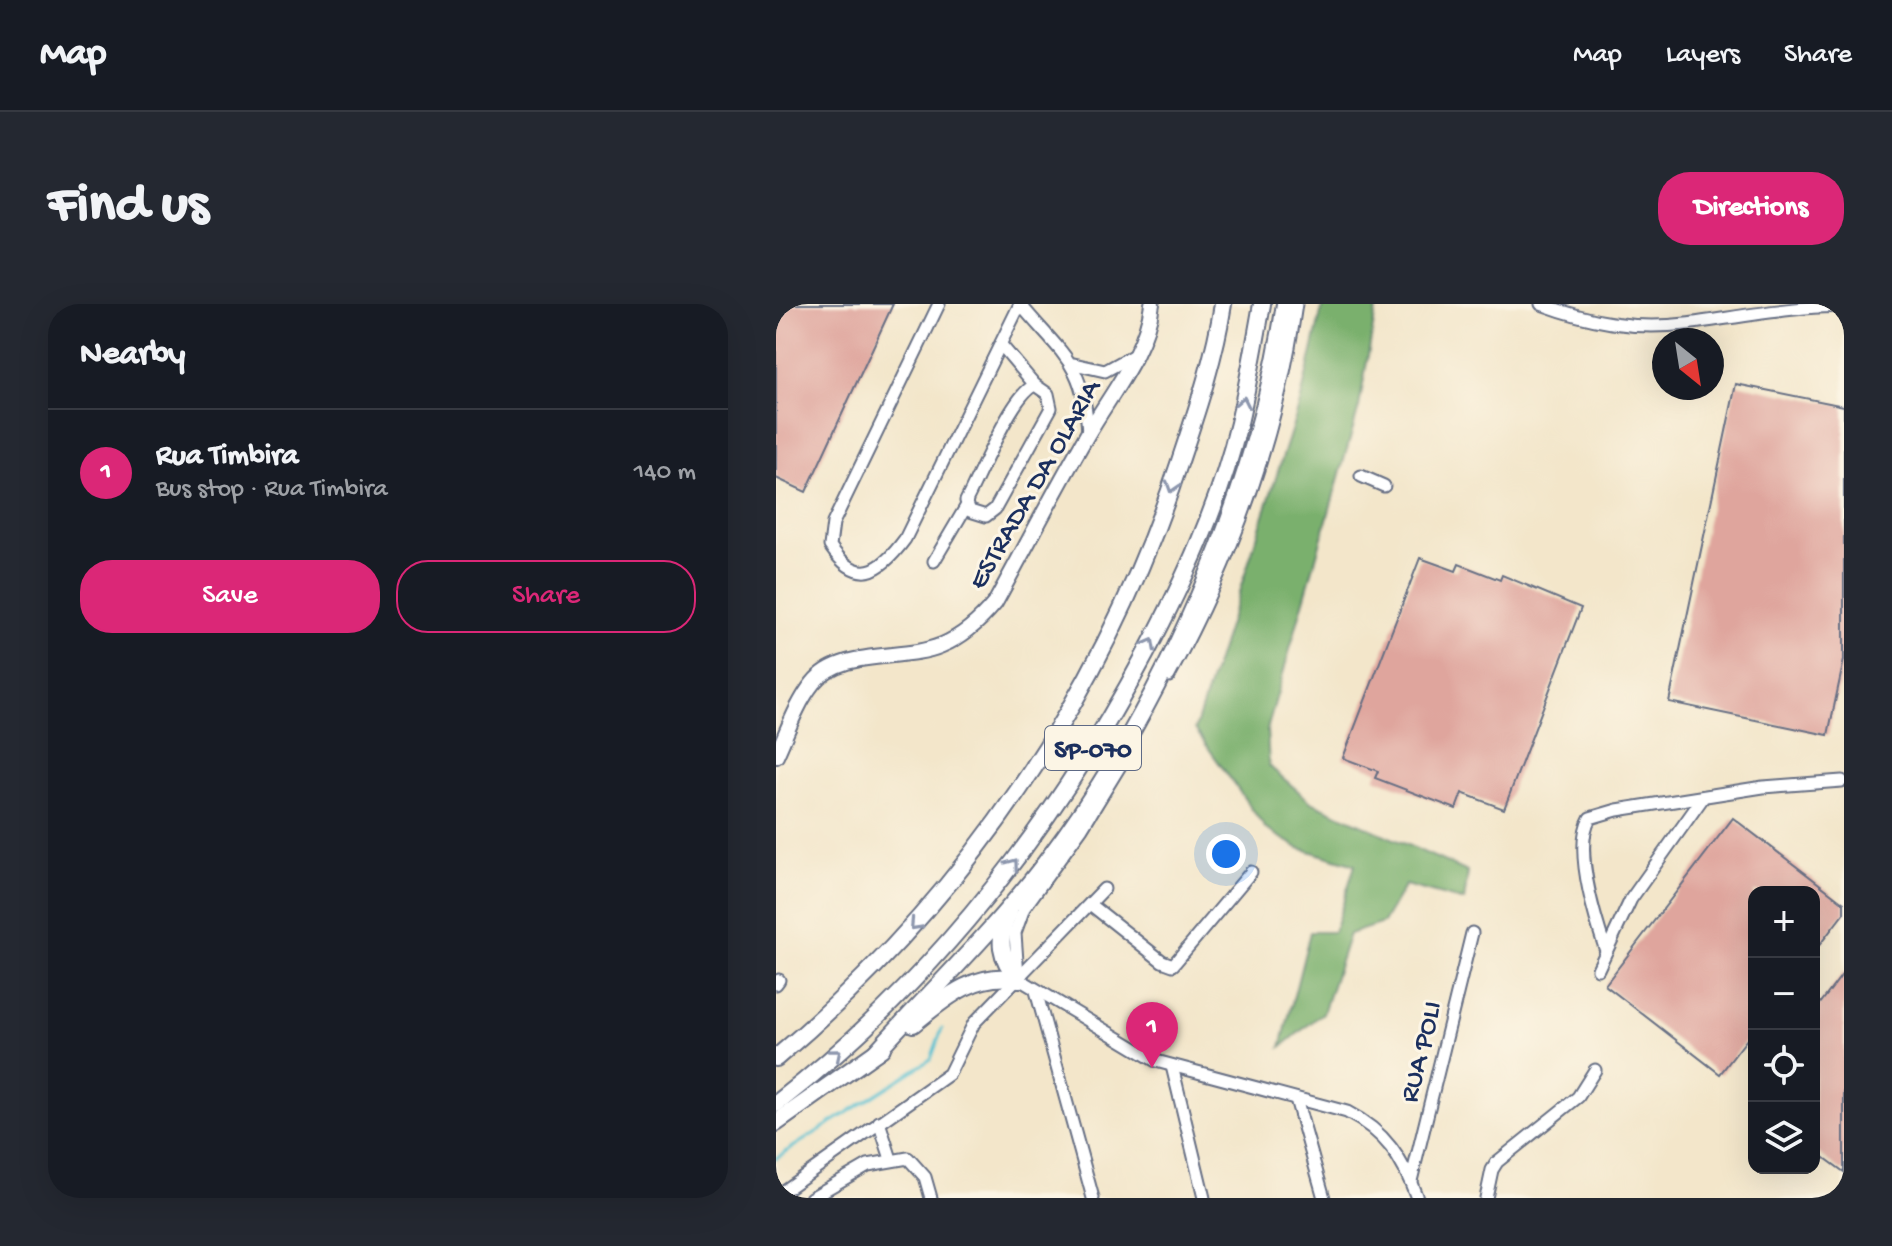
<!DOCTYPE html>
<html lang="en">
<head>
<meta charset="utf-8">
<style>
	body { margin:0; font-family:"Gochi Hand",sans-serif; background:#242831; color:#f1f3f6 }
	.controls { position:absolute; right:24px; bottom:24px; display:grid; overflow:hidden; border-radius:16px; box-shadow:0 8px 32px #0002 }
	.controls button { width:72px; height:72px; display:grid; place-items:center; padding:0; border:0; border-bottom:2px solid #363941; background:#171b24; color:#f1f3f6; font:40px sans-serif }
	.compass { position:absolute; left:876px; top:24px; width:72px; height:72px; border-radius:50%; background:#171b24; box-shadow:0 8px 32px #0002; rotate:150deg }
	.you { position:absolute; left:450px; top:550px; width:28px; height:28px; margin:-20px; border:6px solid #fff; border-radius:50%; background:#1a73e8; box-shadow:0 0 0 12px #1a73e833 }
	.badge { display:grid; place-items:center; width:52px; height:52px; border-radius:50%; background:#db2777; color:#fff; font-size:26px; font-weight:700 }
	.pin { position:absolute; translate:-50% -66px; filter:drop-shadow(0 2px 4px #0008) }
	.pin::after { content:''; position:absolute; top:42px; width:28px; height:24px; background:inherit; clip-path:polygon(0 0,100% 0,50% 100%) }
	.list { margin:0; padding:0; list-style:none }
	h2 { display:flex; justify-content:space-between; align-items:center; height:104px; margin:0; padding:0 32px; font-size:34px }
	h2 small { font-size:26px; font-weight:400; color:#9ea1a6 }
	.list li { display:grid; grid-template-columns:52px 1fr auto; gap:24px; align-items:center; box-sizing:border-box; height:128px; padding:0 32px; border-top:2px solid #363941 }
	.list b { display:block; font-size:30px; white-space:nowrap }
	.list p { margin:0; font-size:26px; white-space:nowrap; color:#9ea1a6 }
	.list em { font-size:26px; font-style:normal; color:#9ea1a6 }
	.actions { display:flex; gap:16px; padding:24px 32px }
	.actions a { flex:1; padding:18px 0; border:2px solid #db2777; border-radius:32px; text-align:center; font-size:28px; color:#db2777 }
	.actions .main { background:#db2777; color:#fff }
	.icon { flex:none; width:44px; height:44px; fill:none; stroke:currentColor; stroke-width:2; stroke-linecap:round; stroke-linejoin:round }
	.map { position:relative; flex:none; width:1068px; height:894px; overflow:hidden; border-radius:32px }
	header { display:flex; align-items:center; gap:48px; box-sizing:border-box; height:112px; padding:0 40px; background:#171b24; border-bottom:2px solid #363941 }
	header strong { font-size:38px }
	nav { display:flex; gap:44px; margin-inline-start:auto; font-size:28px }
	.intro { display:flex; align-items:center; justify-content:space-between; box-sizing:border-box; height:192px; padding:0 48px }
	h1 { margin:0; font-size:56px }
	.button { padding:20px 36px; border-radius:32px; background:#db2777; color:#fff; font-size:28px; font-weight:700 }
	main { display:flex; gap:48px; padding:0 48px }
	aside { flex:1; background:#171b24; border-radius:32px; box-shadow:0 8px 32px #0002 }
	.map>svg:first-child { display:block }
	.forest { fill:#7ab06d; stroke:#4a7066; stroke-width:2 }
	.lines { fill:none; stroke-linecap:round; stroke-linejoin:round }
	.stream { stroke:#57c1d2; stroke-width:3 }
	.building { fill:#dfa59d }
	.minor-casing { stroke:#676f84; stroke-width:15 }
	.major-casing { stroke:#676f84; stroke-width:18 }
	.highway-casing { stroke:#676f84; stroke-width:20 }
	.minor { stroke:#fff; stroke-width:11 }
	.major { stroke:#fff; stroke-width:14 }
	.highway { stroke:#fff; stroke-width:16 }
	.oneway { stroke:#8d97ae }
	.labels { text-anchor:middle; stroke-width:6; stroke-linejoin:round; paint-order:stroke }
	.shield { fill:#fcf5e5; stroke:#5e6a86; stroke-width:2 }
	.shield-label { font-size:26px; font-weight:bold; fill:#1b2f5e }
	.street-label { font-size:28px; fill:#1b2f5e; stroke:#fcf5e5 }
</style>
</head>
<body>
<header>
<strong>Map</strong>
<nav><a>Map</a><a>Layers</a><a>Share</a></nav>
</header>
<div class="intro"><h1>Find us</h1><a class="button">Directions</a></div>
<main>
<aside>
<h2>Nearby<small></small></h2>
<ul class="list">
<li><span class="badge">1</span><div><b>Rua Timbira</b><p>Bus stop · Rua Timbira</p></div><em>140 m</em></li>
</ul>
<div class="actions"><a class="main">Save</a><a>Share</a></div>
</aside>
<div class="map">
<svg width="1068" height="894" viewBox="0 0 1068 894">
	<rect width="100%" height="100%" fill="#fcf5e5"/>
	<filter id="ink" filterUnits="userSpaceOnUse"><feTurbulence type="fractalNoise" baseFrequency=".0125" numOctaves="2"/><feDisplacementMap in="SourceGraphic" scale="16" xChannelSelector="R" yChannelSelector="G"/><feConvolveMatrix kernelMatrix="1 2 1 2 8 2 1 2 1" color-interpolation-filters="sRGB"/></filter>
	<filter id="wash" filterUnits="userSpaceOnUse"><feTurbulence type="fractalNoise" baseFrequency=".006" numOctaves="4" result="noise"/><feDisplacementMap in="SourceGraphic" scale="32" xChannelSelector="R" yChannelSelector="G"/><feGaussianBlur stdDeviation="1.8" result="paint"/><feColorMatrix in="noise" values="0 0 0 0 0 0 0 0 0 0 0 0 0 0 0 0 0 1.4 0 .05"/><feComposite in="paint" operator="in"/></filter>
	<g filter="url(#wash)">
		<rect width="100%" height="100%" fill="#f3e6ca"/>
		<polygon class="forest" points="547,0 601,0 583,103 491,426 493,462 535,498 692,568 688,597 629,581 607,619 573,630 547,709 505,743 534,628 558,628 579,561 523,544 490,525 419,425 524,99"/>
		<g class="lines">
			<polyline class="stream" points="0,854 155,755 166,725"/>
		</g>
		<g id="blocks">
			<g class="building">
				<polygon points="0,0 117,0 30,188 0,174"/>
				<polygon points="960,80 1068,102 1068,356 1052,431 893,398"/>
				<polygon points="644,254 680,267 683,260 724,276 726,271 805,304 728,505 686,489 680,505 599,474 602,467 567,454"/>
				<polygon points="957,514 1068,599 1068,609 1038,648 1038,588 978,588 978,726 944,770 829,681"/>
				<polygon points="1068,668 1068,868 1038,846 1038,708"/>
			</g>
		</g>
	</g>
	<g filter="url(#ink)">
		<use href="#blocks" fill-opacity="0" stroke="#676f84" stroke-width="2"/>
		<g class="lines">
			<g class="minor-casing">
				<g id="minor">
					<path d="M163 0 57 219 54 242C82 283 104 269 129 235L244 0"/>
					<path d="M244 0C285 50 309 59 312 130"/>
					<path d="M765 0C814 18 857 26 910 20 951 15 1030 0 1068 3"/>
					<polyline points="226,42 259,81"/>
					<polyline points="298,60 329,67 360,50"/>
					<path d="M259 81 272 90 275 104 219 205 210 212 194 207 190 197 195 187C206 165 238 88 259 81Z"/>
					<polyline points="585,172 608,182"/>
					<polyline points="158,257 191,201"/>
					<path d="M393 372C456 256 502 130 520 0"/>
					<polyline points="314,600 386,657 397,661 475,568"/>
					<path d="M829 644C819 614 797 543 814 514L841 506 987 483 1066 477"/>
					<polyline points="822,665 855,595 926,495"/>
					<polyline points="242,672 239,629 248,604 306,524 355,444"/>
					<path d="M243 675 380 757 571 808C610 828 626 854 641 894"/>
					<polyline points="0,680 3,676"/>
					<polyline points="260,687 317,894"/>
					<polyline points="396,762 428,894"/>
					<polyline points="520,795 548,894"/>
					<polyline points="103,818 115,855"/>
					<polyline points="635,877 696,629"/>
					<polyline points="0,892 173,770 198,719 328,585"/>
					<polyline points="35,894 92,861 132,854 149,873 155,894"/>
					<polyline points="710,894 716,866 721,858 802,793 819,766"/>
				</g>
			</g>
			<g class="major-casing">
				<path id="major" d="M0 452C11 428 21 399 37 379 66 343 127 358 166 341 188 332 204 317 219 299 250 243 279 186 311 131 335 89 370 49 376 0"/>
			</g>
			<g class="highway-casing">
				<g id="highway">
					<path d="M233 608C221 635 223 654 243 675"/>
					<path d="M137 720C169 694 199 667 243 675"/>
					<path d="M100 748C157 685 219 626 270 558 386 405 481 190 509 0"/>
					<path d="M0 754C189 594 327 393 404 157 421 106 439 53 447 0"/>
					<path d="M0 800C157 678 277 524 370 349 408 277 444 199 463 119 472 80 479 40 486 0"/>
					<polyline points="0,819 106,744"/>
				</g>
			</g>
			<use href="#minor" class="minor"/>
			<use href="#major" class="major"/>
			<use href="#highway" class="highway"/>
		</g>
		<defs><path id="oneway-chevron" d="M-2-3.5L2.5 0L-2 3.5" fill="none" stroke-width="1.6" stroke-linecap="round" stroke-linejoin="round" transform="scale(2)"/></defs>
		<g class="oneway">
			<use href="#oneway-chevron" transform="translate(467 98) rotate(-79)"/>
			<use href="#oneway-chevron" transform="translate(396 183) rotate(108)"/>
			<use href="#oneway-chevron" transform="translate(374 340) rotate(-62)"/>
			<use href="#oneway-chevron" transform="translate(237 560) rotate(-53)"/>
			<use href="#oneway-chevron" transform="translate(139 621) rotate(133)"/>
			<use href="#oneway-chevron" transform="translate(60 750) rotate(-40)"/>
		</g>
	</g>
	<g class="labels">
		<rect class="shield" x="269" y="422" width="96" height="44" rx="6"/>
		<g class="shield-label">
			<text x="317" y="453">SP-070</text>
		</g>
		<g class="street-label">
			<text transform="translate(256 179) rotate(-60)" y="10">ESTRADA DA OLARIA</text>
			<text transform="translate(642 747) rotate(-76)" y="10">RUA POLI</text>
		</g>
	</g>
</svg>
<div class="controls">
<button>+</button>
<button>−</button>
<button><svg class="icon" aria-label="locate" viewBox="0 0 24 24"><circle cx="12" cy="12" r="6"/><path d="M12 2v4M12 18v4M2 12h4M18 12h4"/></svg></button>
<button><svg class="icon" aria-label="layers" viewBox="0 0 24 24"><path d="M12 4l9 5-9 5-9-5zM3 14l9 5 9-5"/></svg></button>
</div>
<svg class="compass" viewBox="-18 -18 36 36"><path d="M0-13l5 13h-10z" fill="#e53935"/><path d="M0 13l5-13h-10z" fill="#9ea1a6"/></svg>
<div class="you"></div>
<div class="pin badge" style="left:376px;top:764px">1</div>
</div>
</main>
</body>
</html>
